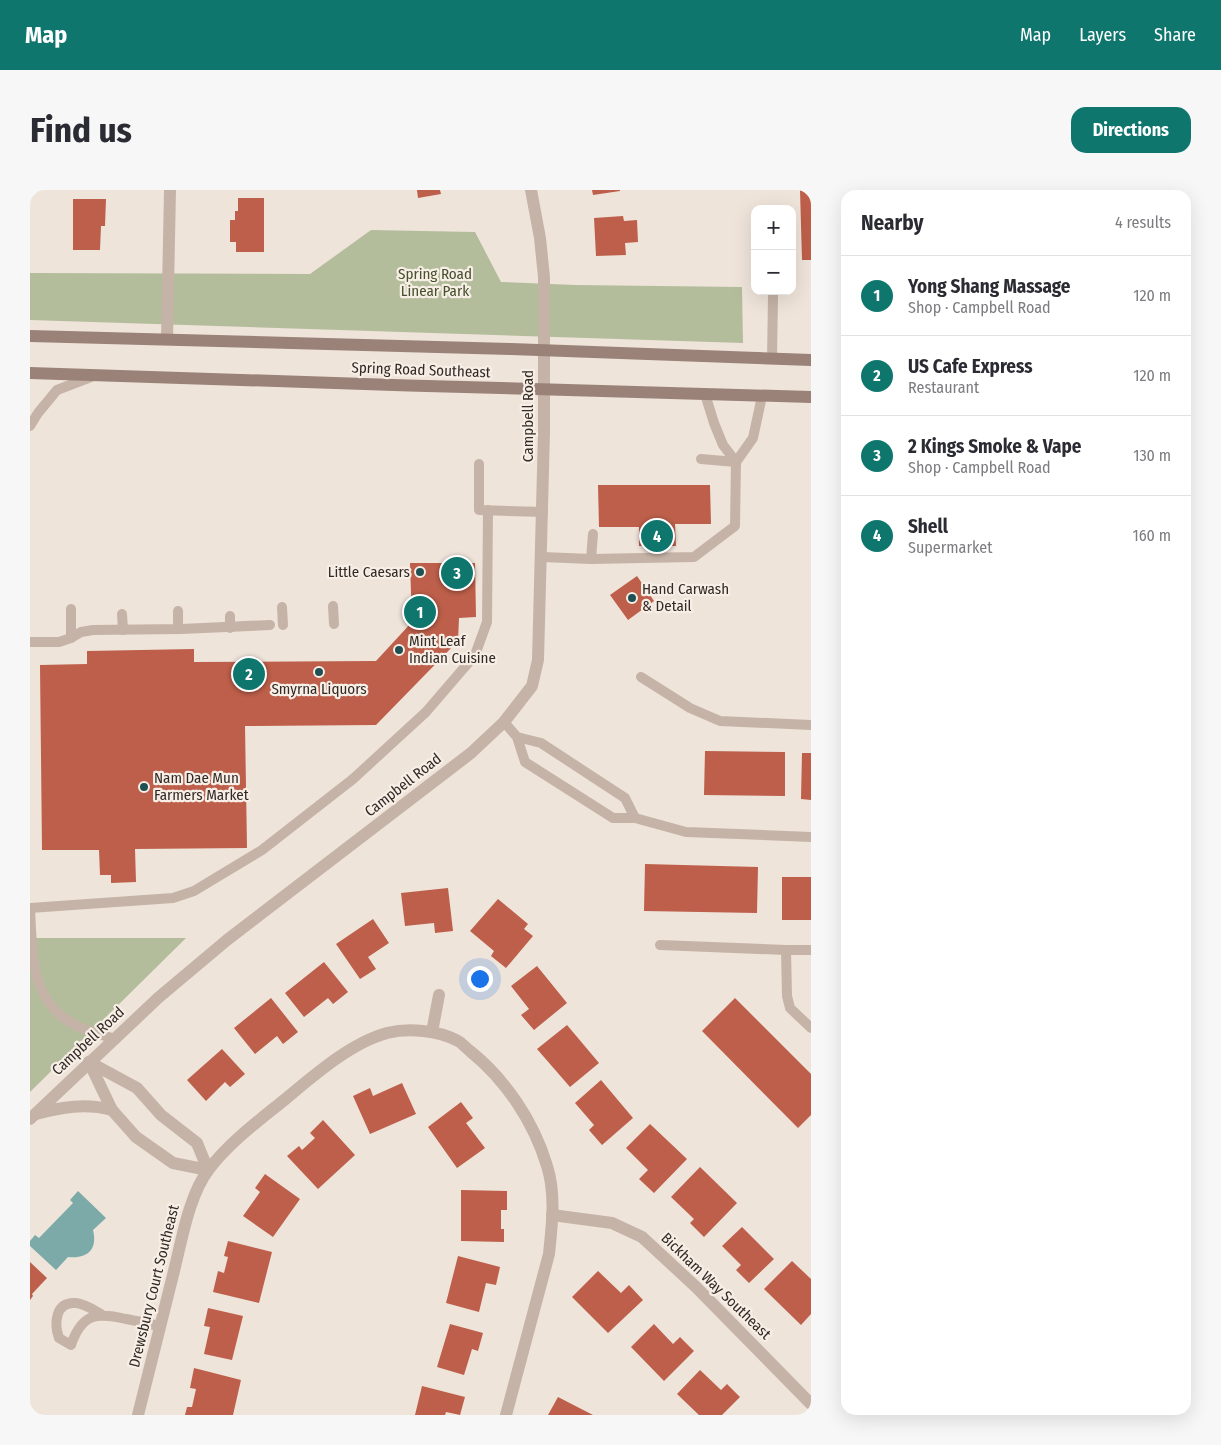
<!DOCTYPE html>
<html lang="en">
<head>
<meta charset="utf-8">
<style>
	body { margin:0; font-family:"Fira Sans Condensed",sans-serif; background:#f7f7f7; color:#2b2b33 }
	.controls { position:absolute; right:15px; top:15px; display:grid; overflow:hidden; border-radius:10px; box-shadow:0 5px 20px #0002 }
	.controls button { width:45px; height:45px; display:grid; place-items:center; padding:0; border:0; border-bottom:1px solid #e1e1e2; background:#fff; color:#2b2b33; font:25px sans-serif }
	.you { position:absolute; left:449px; top:788px; width:18px; height:18px; margin:-12px; border:4px solid #fff; border-radius:50%; background:#1a73e8; box-shadow:0 0 0 8px #1a73e833 }
	.badge { display:grid; place-items:center; width:32px; height:32px; border-radius:50%; background:#0f766e; color:#fff; font-size:16px; font-weight:700 }
	.pin { position:absolute; translate:-50% -50%; border:2px solid #fff; box-shadow:0 1px 5px #0006 }
	.list { margin:0; padding:0; list-style:none }
	h2 { display:flex; justify-content:space-between; align-items:center; height:65px; margin:0; padding:0 20px; font-size:21px }
	h2 small { font-size:16px; font-weight:400; color:#7c7c81 }
	.list li { display:grid; grid-template-columns:32px 1fr auto; gap:15px; align-items:center; box-sizing:border-box; height:80px; padding:0 20px; border-top:1px solid #e1e1e2 }
	.list b { display:block; font-size:19px; white-space:nowrap }
	.list p { margin:0; font-size:16px; white-space:nowrap; color:#7c7c81 }
	.list em { font-size:16px; font-style:normal; color:#7c7c81 }
	.map { position:relative; flex:none; width:781px; height:1225px; overflow:hidden; border-radius:15px }
	header { display:flex; align-items:center; gap:30px; box-sizing:border-box; height:70px; padding:0 25px; background:#0f766e; color:#fff }
	header strong { font-size:24px }
	nav { display:flex; gap:28px; margin-inline-start:auto; font-size:18px }
	.intro { display:flex; align-items:center; justify-content:space-between; box-sizing:border-box; height:120px; padding:0 30px }
	h1 { margin:0; font-size:35px }
	.button { padding:12px 22px; border-radius:15px; background:#0f766e; color:#fff; font-size:18px; font-weight:700 }
	main { display:flex; gap:30px; padding:0 30px }
	aside { flex:1; background:#fff; border-radius:15px; box-shadow:0 5px 20px #0002 }
	.map>svg:first-child { display:block }
	.green { fill:#b4bd9b }
	.water { fill:#7baaa9 }
	.building { fill:#bd5f4a }
	.lines { fill:none; stroke-linecap:round; stroke-linejoin:round }
	.service { stroke:#c6b3a7; stroke-width:10 }
	.minor { stroke:#c6b3a7; stroke-width:12 }
	.tertiary { stroke:#c6b3a7; stroke-width:12 }
	.secondary { stroke:#9a8278; stroke-width:12 }
	.poi-dot { fill:#1f5152; stroke:#f7eee6; stroke-width:2 }
	.labels { text-anchor:middle; stroke-width:4.5; stroke-linejoin:round; paint-order:stroke }
	.park-label { font-size:15px; fill:#45502c; stroke:#f7eee6 }
	.street-label { font-size:15px; fill:#332a27; stroke:#f7eee6 }
	.poi-label { font-size:15px; fill:#332a27; stroke:#f7eee6; text-anchor:start }
</style>
</head>
<body>
<header>
<strong>Map</strong>
<nav><a>Map</a><a>Layers</a><a>Share</a></nav>
</header>
<div class="intro"><h1>Find us</h1><a class="button">Directions</a></div>
<main>
<div class="map">
<svg width="781" height="1225" viewBox="0 0 781 1225">
	<rect width="100%" height="100%" fill="#efe4da"/>
	<g class="green">
		<polygon points="341,40 445,42 471,92 545,95 712,97 713,153 0,130 0,83 280,84"/>
		<polygon points="0,748 156,748 0,902"/>
	</g>
	<path class="water" d="M48 1001 76 1028 63 1040C68 1060 57 1069 38 1067L26 1080 0 1056V1051L5 1045 9 1048 43 1013 40 1010Z"/>
	<g class="building">
		<polygon points="387,0 410,0 411,4 388,8"/>
		<polygon points="562,0 590,0 590,1 563,5"/>
		<polygon points="770,0 781,0 781,70 772,70"/>
		<polygon points="208,8 234,8 234,62 206,62 206,52 200,52 200,30 205,30 205,21 208,21"/>
		<polygon points="43,9 76,9 75,36 71,36 70,60 43,60"/>
		<polygon points="593,26 594,31 607,30 608,52 595,53 596,65 566,66 564,28"/>
		<polygon points="568,295 680,295 681,334 645,334 646,356 609,356 609,337 569,337"/>
		<polygon points="380,373 445,373 446,427 429,428 428,451 346,535 215,536 217,658 105,659 106,692 81,693 81,685 70,685 69,660 12,660 10,475 57,474 57,461 164,459 164,472 346,471 382,432"/>
		<polygon points="607,386 624,411 598,430 580,405"/>
		<polygon points="675,561 755,562 755,606 674,605"/>
		<polygon points="772,563 781,563 781,610 771,609"/>
		<polygon points="615,674 728,677 727,723 614,721"/>
		<rect x="752" y="687" width="29" height="43"/>
		<polygon points="418,698 423,741 405,743 404,733 375,736 371,703"/>
		<polygon points="468,709 498,734 494,739 503,746 476,778 461,766 464,761 440,741"/>
		<polygon points="343,729 359,753 338,767 346,779 330,789 306,754"/>
		<polygon points="294,772 318,802 303,814 298,808 274,827 255,803"/>
		<polygon points="507,776 537,813 504,840 491,825 499,819 481,796"/>
		<polygon points="241,808 268,842 253,854 247,846 225,864 204,838"/>
		<polygon points="705,808 781,884 781,925 768,938 672,841"/>
		<polygon points="537,835 569,873 540,897 507,859"/>
		<polygon points="192,859 215,884 200,897 195,892 176,911 157,890"/>
		<polygon points="571,890 603,928 572,955 559,940 564,935 545,913"/>
		<polygon points="372,893 386,924 340,944 323,906 340,898 343,906"/>
		<polygon points="431,912 443,928 436,933 455,958 427,978 398,937"/>
		<polygon points="293,930 325,965 288,999 257,966 269,956 272,960 285,948 280,943"/>
		<polygon points="620,934 657,969 624,1003 609,989 618,980 596,958"/>
		<polygon points="670,977 707,1013 674,1047 660,1033 664,1029 641,1007"/>
		<polygon points="235,984 270,1009 243,1047 213,1026 230,1002 225,998"/>
		<polygon points="431,1000 477,1001 477,1020 471,1020 471,1039 474,1039 474,1052 431,1051"/>
		<polygon points="712,1037 744,1069 719,1093 706,1080 711,1075 692,1056"/>
		<polygon points="198,1051 242,1062 229,1113 183,1102 188,1081 194,1083 198,1067 194,1066"/>
		<polygon points="428,1066 470,1077 466,1095 456,1093 449,1122 416,1113"/>
		<polygon points="762,1071 781,1089 781,1124 771,1135 734,1099"/>
		<polygon points="0,1072 17,1088 2,1104 3,1106 0,1110"/>
		<polygon points="568,1081 591,1103 599,1095 613,1110 578,1143 542,1107"/>
		<polygon points="178,1118 213,1126 202,1170 174,1164 180,1137 174,1136"/>
		<polygon points="420,1134 453,1143 448,1161 442,1159 434,1185 407,1177"/>
		<polygon points="624,1134 643,1154 650,1147 664,1161 634,1191 601,1157"/>
		<polygon points="164,1178 211,1190 203,1225 155,1225 157,1217 162,1217 166,1199 160,1198"/>
		<polygon points="670,1180 691,1200 697,1194 710,1207 692,1225 669,1225 647,1204"/>
		<polygon points="392,1196 435,1207 430,1225 416,1222 415,1225 385,1225"/>
		<polygon points="528,1207 563,1225 518,1225"/>
	</g>
	<g class="lines">
		<g class="service">
			<polyline points="742,169 743,106"/>
			<polyline points="675,204 684,233 693,255 706,272"/>
			<polyline points="0,236 8,223 27,200 61,187"/>
			<polyline points="671,269 706,272"/>
			<polyline points="449,274 449,320 513,322"/>
			<polyline points="512,367 561,369 664,367 705,336 706,272 723,248 732,206"/>
			<polyline points="561,369 563,344"/>
			<polyline points="303,416 304,434"/>
			<polyline points="252,417 253,435"/>
			<polyline points="148,421 148,439"/>
			<polyline points="92,424 93,440"/>
			<polyline points="200,426 200,438"/>
			<polyline points="41,448 41,419"/>
			<polyline points="0,452 29,452 41,448 51,442 63,440 151,439 240,435"/>
			<polyline points="611,487 660,518 690,531 781,535"/>
			<polyline points="474,532 487,547 495,572 583,628 605,628 595,608 511,553 487,547"/>
			<polyline points="605,628 656,642 781,647"/>
			<polyline points="0,718 143,708 164,701 232,660 323,589 396,522 445,465 457,432 458,320"/>
			<path d="M0 719C3 772 0 820 59 841 67 844 76 846 85 849"/>
			<polyline points="630,755 756,760"/>
			<polyline points="781,760 756,760 757,806 760,818 781,838"/>
			<path d="M71 1124C64 1120 55 1114 46 1113 25 1111 24 1134 29 1148L41 1155C52 1123 67 1122 96 1129 107 1131 119 1134 130 1136"/>
		</g>
		<g class="minor">
			<polyline points="501,0 510,48 514,87 514,160"/>
			<polyline points="137,149 140,0"/>
			<polyline points="402,842 409,805"/>
			<polyline points="59,872 82,920 106,947 143,973 178,980"/>
			<polyline points="59,872 107,898 131,925 167,953 178,980"/>
			<polyline points="522,1025 582,1033 612,1047 666,1097 781,1214"/>
			<path d="M108 1225C120 1177 132 1129 144 1081 152 1049 159 1005 179 979 200 952 227 932 253 911 282 887 320 853 357 843 378 838 408 840 428 851 432 853 436 858 440 861 476 890 504 932 517 976 526 1004 522 1035 519 1064L476 1225"/>
		</g>
		<g class="tertiary">
			<path d="M6 924C31 917 56 913 82 920"/>
			<polyline points="0,929 128,808 197,750 441,563 474,532 502,496 508,470 514,242 514,160"/>
		</g>
		<g class="secondary">
			<polyline points="0,146 481,159 781,170"/>
			<path d="M0 183C260 192 521 200 781 207"/>
		</g>
	</g>
	<g class="poi-dot">
		<circle cx="390" cy="382" r="5"/>
		<circle cx="602" cy="408" r="5"/>
		<circle cx="369" cy="460" r="5"/>
		<circle cx="289" cy="482" r="5"/>
		<circle cx="114" cy="597" r="5"/>
	</g>
	<g class="labels">
		<g class="park-label">
			<text x="405" y="89">Spring Road<tspan x="405" dy="17">Linear Park</tspan></text>
		</g>
		<g class="street-label">
			<text transform="translate(391 180) rotate(2)" y="5">Spring Road Southeast</text>
			<text transform="translate(498 226) rotate(-90)" y="5">Campbell Road</text>
			<text transform="translate(373 595) rotate(-38)" y="5">Campbell Road</text>
			<text transform="translate(58 851) rotate(-43)" y="5">Campbell Road</text>
			<text transform="translate(124 1096) rotate(-76)" y="5">Drewsbury Court Southeast</text>
			<text transform="translate(686 1096) rotate(44)" y="5">Bickham Way Southeast</text>
		</g>
		<g class="poi-label">
			<text x="380" y="387" text-anchor="end">Little Caesars</text>
			<text x="612" y="404">Hand Carwash<tspan x="612" dy="17">&amp; Detail</tspan></text>
			<text x="379" y="456">Mint Leaf<tspan x="379" dy="17">Indian Cuisine</tspan></text>
			<text x="289" y="504" text-anchor="middle">Smyrna Liquors</text>
			<text x="124" y="593">Nam Dae Mun<tspan x="124" dy="17">Farmers Market</tspan></text>
		</g>
	</g>
</svg>
<div class="controls">
<button>+</button>
<button>−</button>
</div>
<div class="you"></div>
<div class="pin badge" style="left:390px;top:422px">1</div>
<div class="pin badge" style="left:219px;top:484px">2</div>
<div class="pin badge" style="left:427px;top:383px">3</div>
<div class="pin badge" style="left:627px;top:346px">4</div>
</div>
<aside>
<h2>Nearby<small>4 results</small></h2>
<ul class="list">
<li><span class="badge">1</span><div><b>Yong Shang Massage</b><p>Shop · Campbell Road</p></div><em>120 m</em></li>
<li><span class="badge">2</span><div><b>US Cafe Express</b><p>Restaurant</p></div><em>120 m</em></li>
<li><span class="badge">3</span><div><b>2 Kings Smoke &amp; Vape</b><p>Shop · Campbell Road</p></div><em>130 m</em></li>
<li><span class="badge">4</span><div><b>Shell</b><p>Supermarket</p></div><em>160 m</em></li>
</ul>
</aside>
</main>
</body>
</html>
